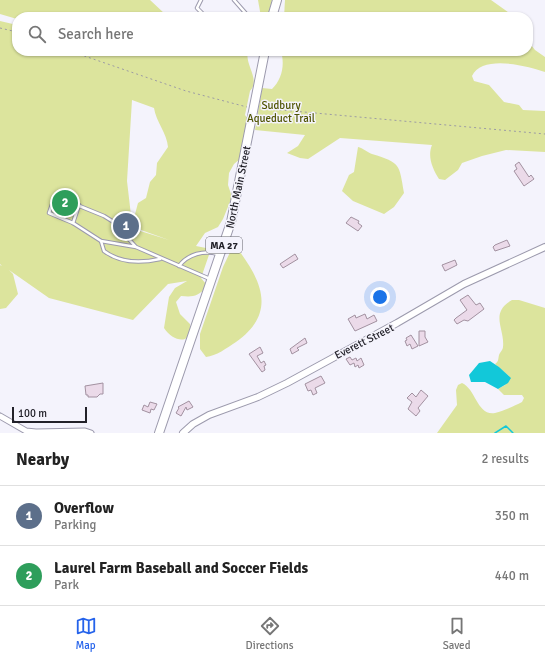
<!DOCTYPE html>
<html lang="en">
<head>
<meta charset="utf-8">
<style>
	body { margin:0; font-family:Signika,sans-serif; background:#f2f2f2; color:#222 }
	.scale { position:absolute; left:12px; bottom:10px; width:75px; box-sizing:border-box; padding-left:4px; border:2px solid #222129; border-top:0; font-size:11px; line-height:14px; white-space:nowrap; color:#222129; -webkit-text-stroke:3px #f4f3fc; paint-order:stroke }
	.you { position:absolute; left:380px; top:297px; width:14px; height:14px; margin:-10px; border:3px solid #fff; border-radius:50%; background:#1a73e8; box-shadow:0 0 0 6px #1a73e833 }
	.badge { display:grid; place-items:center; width:26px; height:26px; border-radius:50%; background:#2563eb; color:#fff; font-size:13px; font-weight:700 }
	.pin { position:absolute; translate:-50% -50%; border:2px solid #fff; box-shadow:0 1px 4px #0006 }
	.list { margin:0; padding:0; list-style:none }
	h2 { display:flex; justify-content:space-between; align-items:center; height:52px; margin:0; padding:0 16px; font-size:17px }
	h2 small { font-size:13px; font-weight:400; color:#767676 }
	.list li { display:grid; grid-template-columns:26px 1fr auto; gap:12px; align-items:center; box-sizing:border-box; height:60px; padding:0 16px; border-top:1px solid #e0e0e0 }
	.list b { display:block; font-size:15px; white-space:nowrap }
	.list p { margin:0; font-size:13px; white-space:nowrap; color:#767676 }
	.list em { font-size:13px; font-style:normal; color:#767676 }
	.icon { flex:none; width:22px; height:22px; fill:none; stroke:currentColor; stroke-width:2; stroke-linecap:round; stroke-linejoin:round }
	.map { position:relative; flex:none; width:545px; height:433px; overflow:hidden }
	.search { position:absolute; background:#fff; box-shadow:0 1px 3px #0004; left:12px; right:12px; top:12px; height:44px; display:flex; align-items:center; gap:10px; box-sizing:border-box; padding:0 14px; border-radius:16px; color:#767676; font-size:15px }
	.sheet { height:172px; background:#fff }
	nav { display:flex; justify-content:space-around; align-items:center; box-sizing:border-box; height:56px; border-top:1px solid #e0e0e0; background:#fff; font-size:11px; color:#767676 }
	nav a { display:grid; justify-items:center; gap:2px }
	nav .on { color:#2563eb }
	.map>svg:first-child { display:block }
	.green { fill:#dce49d; fill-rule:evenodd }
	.water { fill:#12c8d9 }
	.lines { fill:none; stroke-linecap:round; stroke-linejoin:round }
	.stream { stroke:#12c8d9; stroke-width:1.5 }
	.building { fill:#ebdae9; stroke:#a291a0 }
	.service-casing { stroke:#9c9aad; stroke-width:4.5 }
	.minor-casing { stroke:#9c9aad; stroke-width:7 }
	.tertiary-casing { stroke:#9c9aad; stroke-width:8 }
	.primary-casing { stroke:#9c9aad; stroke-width:10 }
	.path { stroke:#9c9ba4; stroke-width:1; stroke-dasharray:2 3; stroke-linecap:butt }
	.service { stroke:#fff; stroke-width:2.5 }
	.minor { stroke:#fff; stroke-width:5 }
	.tertiary { stroke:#fff; stroke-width:6 }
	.primary { stroke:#fff; stroke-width:8 }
	.labels { text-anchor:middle; stroke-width:3; stroke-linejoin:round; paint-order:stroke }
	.shield { fill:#f4f3fc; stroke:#616068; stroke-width:1 }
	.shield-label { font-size:10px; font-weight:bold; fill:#222129 }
	.park-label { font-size:11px; fill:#4f5401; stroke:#f4f3fc }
	.street-label { font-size:11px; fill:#222129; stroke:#f4f3fc }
</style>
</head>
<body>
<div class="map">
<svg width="545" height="433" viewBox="0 0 545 433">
	<rect width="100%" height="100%" fill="#f4f3fc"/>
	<g class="green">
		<polygon points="0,0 150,0 165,14 180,17 17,17 17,19 0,14"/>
		<polygon points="258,0 272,0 268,17 261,17"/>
		<polygon points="285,0 491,0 515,17 284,17"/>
		<path d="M0 21 17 25V51H248C244 64 261 80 250 91L245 115 248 119 241 158 234 164 229 173 228 185 232 197 223 219 218 227 205 233 196 246 211 249 201 278 206 284V287C198 297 192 297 181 296L176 302 180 314 190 324C193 346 173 342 164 328L169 297 175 288 187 281 168 284 133 320 49 298 9 270 13 274 18 294 6 308 0 309V265L2 266 0 264ZM132 100 154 108C156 122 167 133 168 147L157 163 156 175 150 182 146 198 138 203 134 218 141 230 169 240 134 229 132 224 127 181Z"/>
		<path d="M528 41 535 50 545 57V72C528 66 482 54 472 76L474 81 489 85 504 102 519 105 523 110 545 111V152L506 150 482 156 462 163 458 170 445 180 439 179C433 169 427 157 432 145L340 138 308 159 300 158 287 153 298 146 305 135 255 130 262 88 272 89C282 79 285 65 281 51H528Z"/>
		<path d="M358 147C363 148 367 152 372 154 401 163 399 164 404 193L394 207 384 214 353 201 342 191 349 175 354 172Z"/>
		<path d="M233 246 237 248C262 281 277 313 236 342 227 348 216 356 206 357L200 349V334L223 267Z"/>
		<path d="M512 300H519L545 308V433H437L457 405 456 390 458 385 462 383C476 389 477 416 495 413 504 411 514 406 522 402L524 398 522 395H504L498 389 505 385 509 376 495 364C499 361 498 359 499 355 500 352 503 350 503 347 505 329 489 313 512 300Z"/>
	</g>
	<polygon class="water" points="490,361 499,367 511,378 508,383 498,389 485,382 471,382 469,375 479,363"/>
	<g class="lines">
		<polyline class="stream" points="495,433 506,426 513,433"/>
	</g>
	<g class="building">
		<polygon points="519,162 529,177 531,175 534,179 524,186 514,171 517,169 515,165"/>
		<polygon points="351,217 359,221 358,223 362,226 358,231 346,223"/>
		<polygon points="507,240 510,246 495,251 493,247 495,245"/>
		<polygon points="295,254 298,259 283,268 280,264"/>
		<polygon points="455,260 457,265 445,271 442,265"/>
		<polygon points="468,295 476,305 480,303 484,309 468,321 464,320 457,324 454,320 456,318 467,310 460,300"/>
		<polygon points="365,314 367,319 374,315 377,321 355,331 348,319 355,315 356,318"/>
		<polygon points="419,331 425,331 425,337 428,342 419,346"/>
		<polygon points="411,335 418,346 412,349 410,344 407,346 405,341 407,340 406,338"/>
		<polygon points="305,338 307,343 297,348 299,350 292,354 290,349"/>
		<polygon points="260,347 263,353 257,356 261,363 264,361 266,365 264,366 265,370 262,372 249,354"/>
		<polygon points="350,357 352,360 356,358 357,361 361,358 364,365 359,368 358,365 355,367 354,363 350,365 346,359"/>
		<polygon points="321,376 325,383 315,388 317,393 313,395 311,390 308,391 305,384"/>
		<polygon points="103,383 103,394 100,394 97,397 88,397 88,395 86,395 85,386"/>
		<polygon points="421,390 428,396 418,408 420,411 416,416 408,409 412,402 407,398 412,393 416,397"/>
		<polygon points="189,401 193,407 187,410 186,407 181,416 176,413 179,408 178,407"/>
		<polygon points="150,402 157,404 154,410 151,409 150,413 142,410 144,405 148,407"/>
	</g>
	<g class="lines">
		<g class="service-casing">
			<g id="service">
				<polyline points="201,0 197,8 204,15 231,17 246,14"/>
				<polyline points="234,0 249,17"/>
				<polyline points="73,223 79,205"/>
				<path d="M101 241 104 251C120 263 142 263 160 259"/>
				<polyline points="136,247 112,221 104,216 55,196 49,213 73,223 101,241 136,247 210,279"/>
				<path d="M179 266C188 254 204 250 218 254"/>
			</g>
		</g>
		<g class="minor-casing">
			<polyline id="minor" points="0,416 26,431 36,432 85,431 91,433"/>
		</g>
		<g class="tertiary-casing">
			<polyline id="tertiary" points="183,433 193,424 209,415 258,397 287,383 397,323 464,284 545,247"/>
		</g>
		<g class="primary-casing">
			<g id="primary">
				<polyline points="272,17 277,0"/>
				<polyline points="159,433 231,222 265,51"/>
			</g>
		</g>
		<g class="path">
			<polyline points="0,28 17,32"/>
			<polyline points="70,51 186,91 247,107"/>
			<polyline points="260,108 545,134"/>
		</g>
		<use href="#service" class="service"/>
		<use href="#minor" class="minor"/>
		<use href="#tertiary" class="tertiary"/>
		<use href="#primary" class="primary"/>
	</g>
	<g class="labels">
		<rect class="shield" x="206" y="237" width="36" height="16" rx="3"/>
		<g class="shield-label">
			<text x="224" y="249">MA 27</text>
		</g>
		<g class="park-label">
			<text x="281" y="109">Sudbury<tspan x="281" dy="13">Aqueduct Trail</tspan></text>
		</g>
		<g class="street-label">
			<text transform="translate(238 187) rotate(-78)" y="4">North Main Street</text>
			<text transform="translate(364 341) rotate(-27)" y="4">Everett Street</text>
		</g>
	</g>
</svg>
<div class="scale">100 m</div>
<div class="you"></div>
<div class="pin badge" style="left:126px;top:226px;background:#5c6f8a">1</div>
<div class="pin badge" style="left:65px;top:203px;background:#2e9e5b">2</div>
<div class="search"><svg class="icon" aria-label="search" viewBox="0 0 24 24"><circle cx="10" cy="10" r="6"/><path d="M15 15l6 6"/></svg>Search here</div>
</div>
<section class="sheet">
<h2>Nearby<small>2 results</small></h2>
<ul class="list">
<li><span class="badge" style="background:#5c6f8a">1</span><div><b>Overflow</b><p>Parking</p></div><em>350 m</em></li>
<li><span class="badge" style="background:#2e9e5b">2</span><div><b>Laurel Farm Baseball and Soccer Fields</b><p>Park</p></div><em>440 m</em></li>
</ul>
</section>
<nav>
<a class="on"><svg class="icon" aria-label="map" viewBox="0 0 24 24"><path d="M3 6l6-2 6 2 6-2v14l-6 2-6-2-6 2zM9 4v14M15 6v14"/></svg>Map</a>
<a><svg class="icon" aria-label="directions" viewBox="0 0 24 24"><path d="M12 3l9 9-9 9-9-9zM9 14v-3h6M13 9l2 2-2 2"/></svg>Directions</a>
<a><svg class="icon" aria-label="saved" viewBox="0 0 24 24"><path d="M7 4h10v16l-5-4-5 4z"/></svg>Saved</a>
</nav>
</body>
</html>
